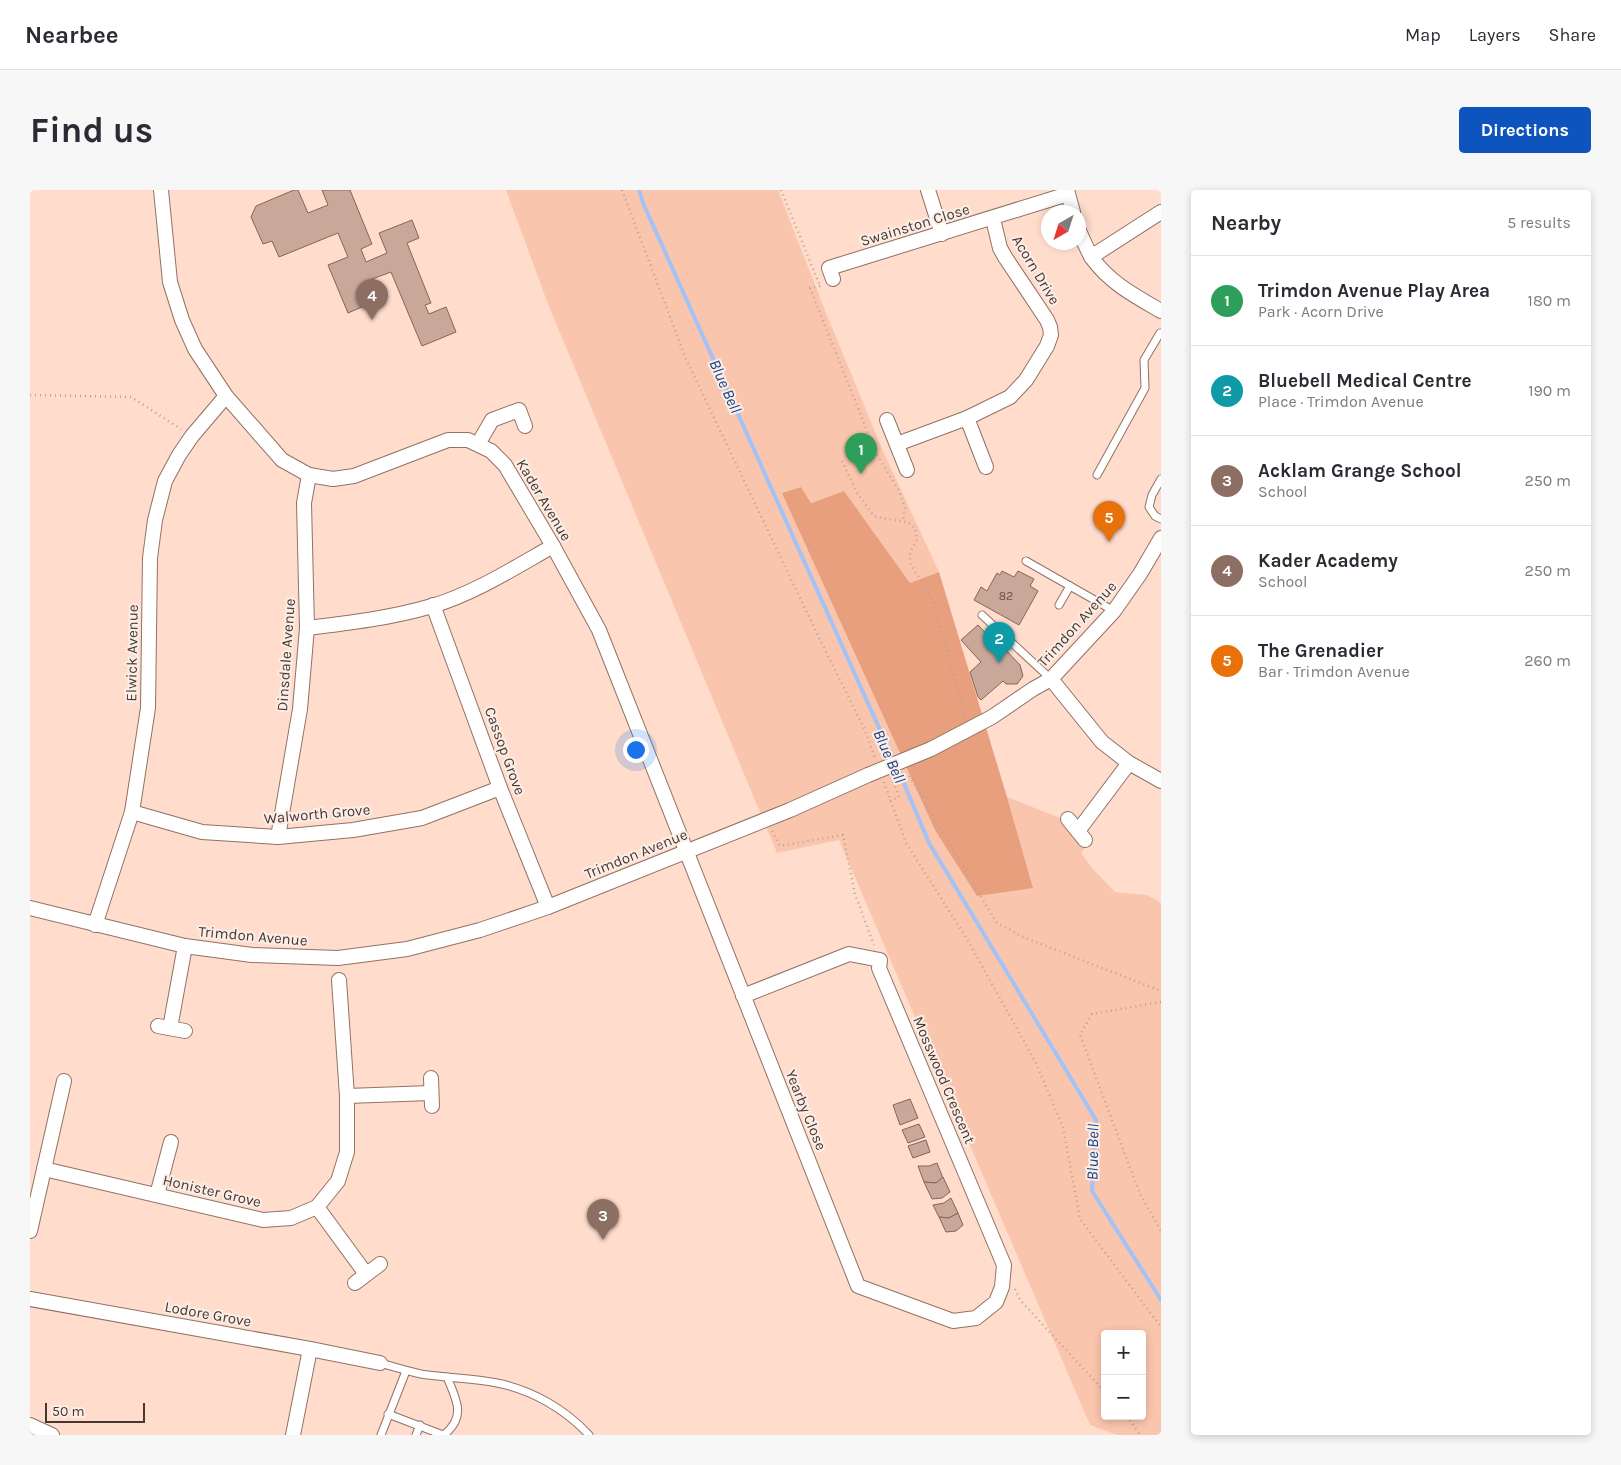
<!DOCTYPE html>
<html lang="en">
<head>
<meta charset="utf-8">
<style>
	body { margin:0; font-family:Karla,sans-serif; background:#f7f7f7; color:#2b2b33 }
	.controls { position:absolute; right:15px; bottom:15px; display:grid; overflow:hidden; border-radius:5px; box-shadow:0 2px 8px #0003 }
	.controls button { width:45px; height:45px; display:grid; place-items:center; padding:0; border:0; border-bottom:1px solid #e1e1e2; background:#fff; color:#2b2b33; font:25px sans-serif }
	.compass { position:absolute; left:1011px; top:15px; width:45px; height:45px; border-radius:50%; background:#fff; box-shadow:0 2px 8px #0003; rotate:219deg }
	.scale { position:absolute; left:15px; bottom:12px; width:100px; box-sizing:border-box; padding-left:5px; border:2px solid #453831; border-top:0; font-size:14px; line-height:18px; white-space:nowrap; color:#453831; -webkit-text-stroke:4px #fceee7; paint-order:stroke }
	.you { position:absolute; left:605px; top:559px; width:18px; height:18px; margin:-12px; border:4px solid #fff; border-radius:50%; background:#1a73e8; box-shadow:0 0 0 8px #1a73e833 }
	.badge { display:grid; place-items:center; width:32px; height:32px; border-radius:50%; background:#0d54be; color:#fff; font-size:16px; font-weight:700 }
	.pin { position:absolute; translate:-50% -41px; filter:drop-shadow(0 1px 2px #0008) }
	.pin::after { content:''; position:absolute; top:26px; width:18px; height:15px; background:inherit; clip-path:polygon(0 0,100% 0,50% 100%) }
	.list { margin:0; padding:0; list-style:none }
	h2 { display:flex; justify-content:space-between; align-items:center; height:65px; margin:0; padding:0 20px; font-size:21px }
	h2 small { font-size:16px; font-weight:400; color:#7c7c81 }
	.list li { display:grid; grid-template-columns:32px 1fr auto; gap:15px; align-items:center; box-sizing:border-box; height:90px; padding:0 20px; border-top:1px solid #e1e1e2 }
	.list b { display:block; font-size:19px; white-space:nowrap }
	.list p { margin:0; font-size:16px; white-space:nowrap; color:#7c7c81 }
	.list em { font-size:16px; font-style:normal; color:#7c7c81 }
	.map { position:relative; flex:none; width:1131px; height:1245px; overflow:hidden; border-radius:5px }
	header { display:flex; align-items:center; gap:30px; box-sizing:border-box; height:70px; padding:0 25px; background:#fff; border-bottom:1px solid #e1e1e2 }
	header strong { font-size:24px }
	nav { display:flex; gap:28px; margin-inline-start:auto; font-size:18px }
	.intro { display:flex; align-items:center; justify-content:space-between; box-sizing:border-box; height:120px; padding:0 30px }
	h1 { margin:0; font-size:35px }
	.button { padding:12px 22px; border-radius:5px; background:#0d54be; color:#fff; font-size:18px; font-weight:700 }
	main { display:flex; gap:30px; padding:0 30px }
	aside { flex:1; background:#fff; border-radius:5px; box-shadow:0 2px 8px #0003 }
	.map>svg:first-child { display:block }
	.green { fill:#fac5ad; fill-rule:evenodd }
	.forest { fill:#e79f7d }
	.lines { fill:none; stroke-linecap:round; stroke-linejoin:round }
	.stream { stroke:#a3c2f5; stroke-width:4 }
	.building { fill:#caa899; stroke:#836557 }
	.lane-casing { stroke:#917264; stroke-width:9 }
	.street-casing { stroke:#917264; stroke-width:16 }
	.path { stroke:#bca194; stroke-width:2.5; stroke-dasharray:1 4; stroke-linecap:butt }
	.lane { stroke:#fff; stroke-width:7 }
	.street { stroke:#fff; stroke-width:14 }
	.street-bridge-casing { stroke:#917264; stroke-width:16; stroke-linecap:butt }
	.street-bridge { stroke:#fff; stroke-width:14 }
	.labels { text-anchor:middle; stroke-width:4; stroke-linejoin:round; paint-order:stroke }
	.number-label { font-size:12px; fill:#66544b }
	.street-label { font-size:15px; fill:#453831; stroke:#fceee7 }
	.water-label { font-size:16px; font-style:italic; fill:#19458c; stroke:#fceee7 }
</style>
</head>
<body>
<header>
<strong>Nearbee</strong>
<nav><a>Map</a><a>Layers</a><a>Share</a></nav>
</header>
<div class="intro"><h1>Find us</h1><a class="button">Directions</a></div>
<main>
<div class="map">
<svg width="1131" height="1245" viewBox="0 0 1131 1245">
	<rect width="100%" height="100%" fill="#ffdccc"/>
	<path class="green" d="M476 0H748L796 123 853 261 909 382 880 393 814 301 780 313 771 297 752 303 1003 698 977 607 1030 628 1055 658 1051 663 1062 678 1085 702 1117 705 1131 713V1245H1087L1060 1235 809 650 747 663 518 114ZM1075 1144H1112V1226H1075Z"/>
	<polygon class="forest" points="771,297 781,313 814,301 880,393 909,382 977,607 1003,698 947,706 905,640 752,303"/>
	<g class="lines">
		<g class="stream">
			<polyline points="609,0 613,13 864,571"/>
			<polyline points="867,577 899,653 1066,930 1062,1001 1131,1110"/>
		</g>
	</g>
	<g class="building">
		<polygon points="264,0 268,0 278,23 298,15 292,0 320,0 342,54 331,59 336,72 357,63 349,43 382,30 389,48 377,53 401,113 395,115 399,124 416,117 426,142 392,156 361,82 342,89 350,109 318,123 298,75 318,67 308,43 249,67 242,51 233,54 221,27 226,16"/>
		<polygon points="972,381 984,387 988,381 1004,389 1000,396 1008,401 989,435 944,410 951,397 957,401 967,383 970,385"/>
		<polygon points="948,435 969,457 971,455 990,475 993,486 987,494 976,494 973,491 951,510 948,507 940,482 951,472 931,450"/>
		<polygon points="880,909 888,928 870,935 863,915"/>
		<polygon points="889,934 895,947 878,953 872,940"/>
		<polygon points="896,950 900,962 883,968 878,956"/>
		<polygon points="907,973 913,988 906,993 894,992 888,976 899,976"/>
		<polygon points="913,987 920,1002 912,1008 902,1009 894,992 906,993"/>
		<polygon points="921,1008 928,1023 919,1028 909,1027 903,1015 914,1013"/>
		<polygon points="928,1023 933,1035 926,1041 916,1042 909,1027 919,1028"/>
	</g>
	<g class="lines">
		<g class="lane-casing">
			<g id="lane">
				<polyline points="1067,285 1115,198 1114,170 1130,143"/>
				<polyline points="1131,289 1122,305 1119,317 1125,326 1131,329"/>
				<polyline points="996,371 1084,421"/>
				<polyline points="1029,415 1040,396"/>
				<polyline points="952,425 1021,489"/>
				<path d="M350 1173C364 1177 377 1181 391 1184 416 1188 442 1188 467 1193 502 1200 535 1219 559 1245"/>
				<polyline points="358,1224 413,1245"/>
				<polyline points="351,1245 376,1181"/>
				<polyline points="386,1245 390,1235"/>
				<path d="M414 1245C437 1226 426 1209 417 1187"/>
			</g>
		</g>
		<g class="street-casing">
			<g id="street">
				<polyline points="131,0 140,92 152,130 165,159 196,206 252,270 279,285 303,289 324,286 418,250 438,250 461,261 475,275 523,356 569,440 828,1096 923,1131 946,1128 966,1112 972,1097 974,1075 849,778 850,770 819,764 713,806"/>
				<polyline points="898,0 912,44"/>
				<polyline points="1037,0 1043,22"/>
				<path d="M1048 39C1053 49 1057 60 1062 68 1080 93 1105 106 1131 121"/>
				<polyline points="1061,67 1131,22"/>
				<polyline points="803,89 799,78 1038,4"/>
				<polyline points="937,228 956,277"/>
				<polyline points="857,230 877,280"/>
				<polyline points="448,254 462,230 489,220 495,236"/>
				<polyline points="867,254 937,228 980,207 996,190 1017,156 1021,145 1020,137 1017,130 975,67 970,58 963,29"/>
				<polyline points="403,415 470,598 518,717"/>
				<path d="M277 438C319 433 361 428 402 416 445 403 484 378 523 356"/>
				<polyline points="1021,489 1072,552 1099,573 1131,591"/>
				<polyline points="901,559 962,527 1003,499 1021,489 1084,421 1110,384 1131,348"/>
				<polyline points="102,622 172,642 248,647 323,640 392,628 470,598"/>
				<polyline points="1038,629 1055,650"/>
				<polyline points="1048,641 1099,573"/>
				<polyline points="248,647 270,519 277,438 274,313 279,285"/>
				<polyline points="0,718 155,756 222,765 308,768 377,759 450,740 518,717 760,620 838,585"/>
				<polyline points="65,735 102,622 118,518 120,368 125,330 135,291 149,265 162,246 196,206"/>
				<polyline points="128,836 155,841"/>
				<polyline points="140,838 155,756"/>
				<polyline points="401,888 402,916"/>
				<polyline points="317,906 401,903"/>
				<polyline points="14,979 233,1030 261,1028 287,1017 308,991 317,962 317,906 309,790"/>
				<polyline points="127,1005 141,952"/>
				<polyline points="287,1017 336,1084"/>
				<polyline points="0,1041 34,891"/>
				<polyline points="325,1093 350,1074"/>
				<polyline points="0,1109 280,1159 350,1173"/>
				<polyline points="0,1235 22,1245"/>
				<polyline points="263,1245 280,1159"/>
			</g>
		</g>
		<g class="path">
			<polyline points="592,0 656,169 792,454 834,538 845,568"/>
			<polyline points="751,0 790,96"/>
			<polyline points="790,96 780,98 846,263 869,301 875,318 873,331"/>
			<polyline points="0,205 101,207 151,239"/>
			<polyline points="812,271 827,303 844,326 851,328 878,332 885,338 887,350 880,363 880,373 902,409 935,527"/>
			<polyline points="854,592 876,653 937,749 1006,873 1033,937 1050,1029 1131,1137"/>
			<polyline points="860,611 869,607 863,591 879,585 966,732 993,747 1131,801"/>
			<polyline points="742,641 750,656 813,645 825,704 844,755"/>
			<polyline points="1131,812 1062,824 1050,845 1110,1004 1131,1041"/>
			<polyline points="985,1099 990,1110 1075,1202"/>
			<polyline points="1097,1226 1110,1245"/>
		</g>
		<use href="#lane" class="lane"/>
		<use href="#street" class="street"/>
		<g class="street-bridge-casing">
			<polyline id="street-bridge" points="838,585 901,559"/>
		</g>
		<use href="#street-bridge" class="street-bridge"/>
	</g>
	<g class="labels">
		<g class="number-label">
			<text x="976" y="410">82</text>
		</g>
		<g class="street-label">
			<text transform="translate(885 35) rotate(-17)" y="5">Swainston Close</text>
			<text transform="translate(1006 80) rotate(59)" y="5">Acorn Drive</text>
			<text transform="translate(514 310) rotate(59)" y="5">Kader Avenue</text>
			<text transform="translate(1047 434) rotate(-48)" y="5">Trimdon Avenue</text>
			<text transform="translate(102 463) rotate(-89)" y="5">Elwick Avenue</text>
			<text transform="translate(256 465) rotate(-86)" y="5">Dinsdale Avenue</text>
			<text transform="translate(475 561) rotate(70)" y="5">Cassop Grove</text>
			<text transform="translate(287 624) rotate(-5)" y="5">Walworth Grove</text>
			<text transform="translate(606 664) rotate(-22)" y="5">Trimdon Avenue</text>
			<text transform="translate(223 746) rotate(5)" y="5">Trimdon Avenue</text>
			<text transform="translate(914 890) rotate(67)" y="5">Mosswood Crescent</text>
			<text transform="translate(776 920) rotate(68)" y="5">Yearby Close</text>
			<text transform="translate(182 1001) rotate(13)" y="5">Honister Grove</text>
			<text transform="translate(178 1124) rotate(10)" y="5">Lodore Grove</text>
		</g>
		<g class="water-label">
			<text transform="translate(696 196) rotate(66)" y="6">Blue Bell</text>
			<text transform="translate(860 566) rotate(66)" y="6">Blue Bell</text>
			<text transform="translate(1062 962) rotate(-89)" y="6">Blue Bell</text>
		</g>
	</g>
</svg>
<div class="controls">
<button>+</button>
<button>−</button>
</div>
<svg class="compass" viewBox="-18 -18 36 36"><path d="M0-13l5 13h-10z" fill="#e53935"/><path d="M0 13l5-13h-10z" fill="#7c7c81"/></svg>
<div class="scale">50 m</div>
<div class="you"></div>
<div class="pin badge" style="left:831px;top:284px;background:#2e9e5b">1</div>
<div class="pin badge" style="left:969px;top:473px;background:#0f9aa8">2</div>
<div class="pin badge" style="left:573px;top:1050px;background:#8d6e63">3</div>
<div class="pin badge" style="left:342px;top:130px;background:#8d6e63">4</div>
<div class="pin badge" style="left:1079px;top:352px;background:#e8710a">5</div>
</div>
<aside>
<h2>Nearby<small>5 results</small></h2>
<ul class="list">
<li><span class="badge" style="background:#2e9e5b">1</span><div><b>Trimdon Avenue Play Area</b><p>Park · Acorn Drive</p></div><em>180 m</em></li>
<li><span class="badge" style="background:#0f9aa8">2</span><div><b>Bluebell Medical Centre</b><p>Place · Trimdon Avenue</p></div><em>190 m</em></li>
<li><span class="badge" style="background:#8d6e63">3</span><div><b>Acklam Grange School</b><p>School</p></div><em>250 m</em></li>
<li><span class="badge" style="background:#8d6e63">4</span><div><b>Kader Academy</b><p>School</p></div><em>250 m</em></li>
<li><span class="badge" style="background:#e8710a">5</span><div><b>The Grenadier</b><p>Bar · Trimdon Avenue</p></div><em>260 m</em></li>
</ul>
</aside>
</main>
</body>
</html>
